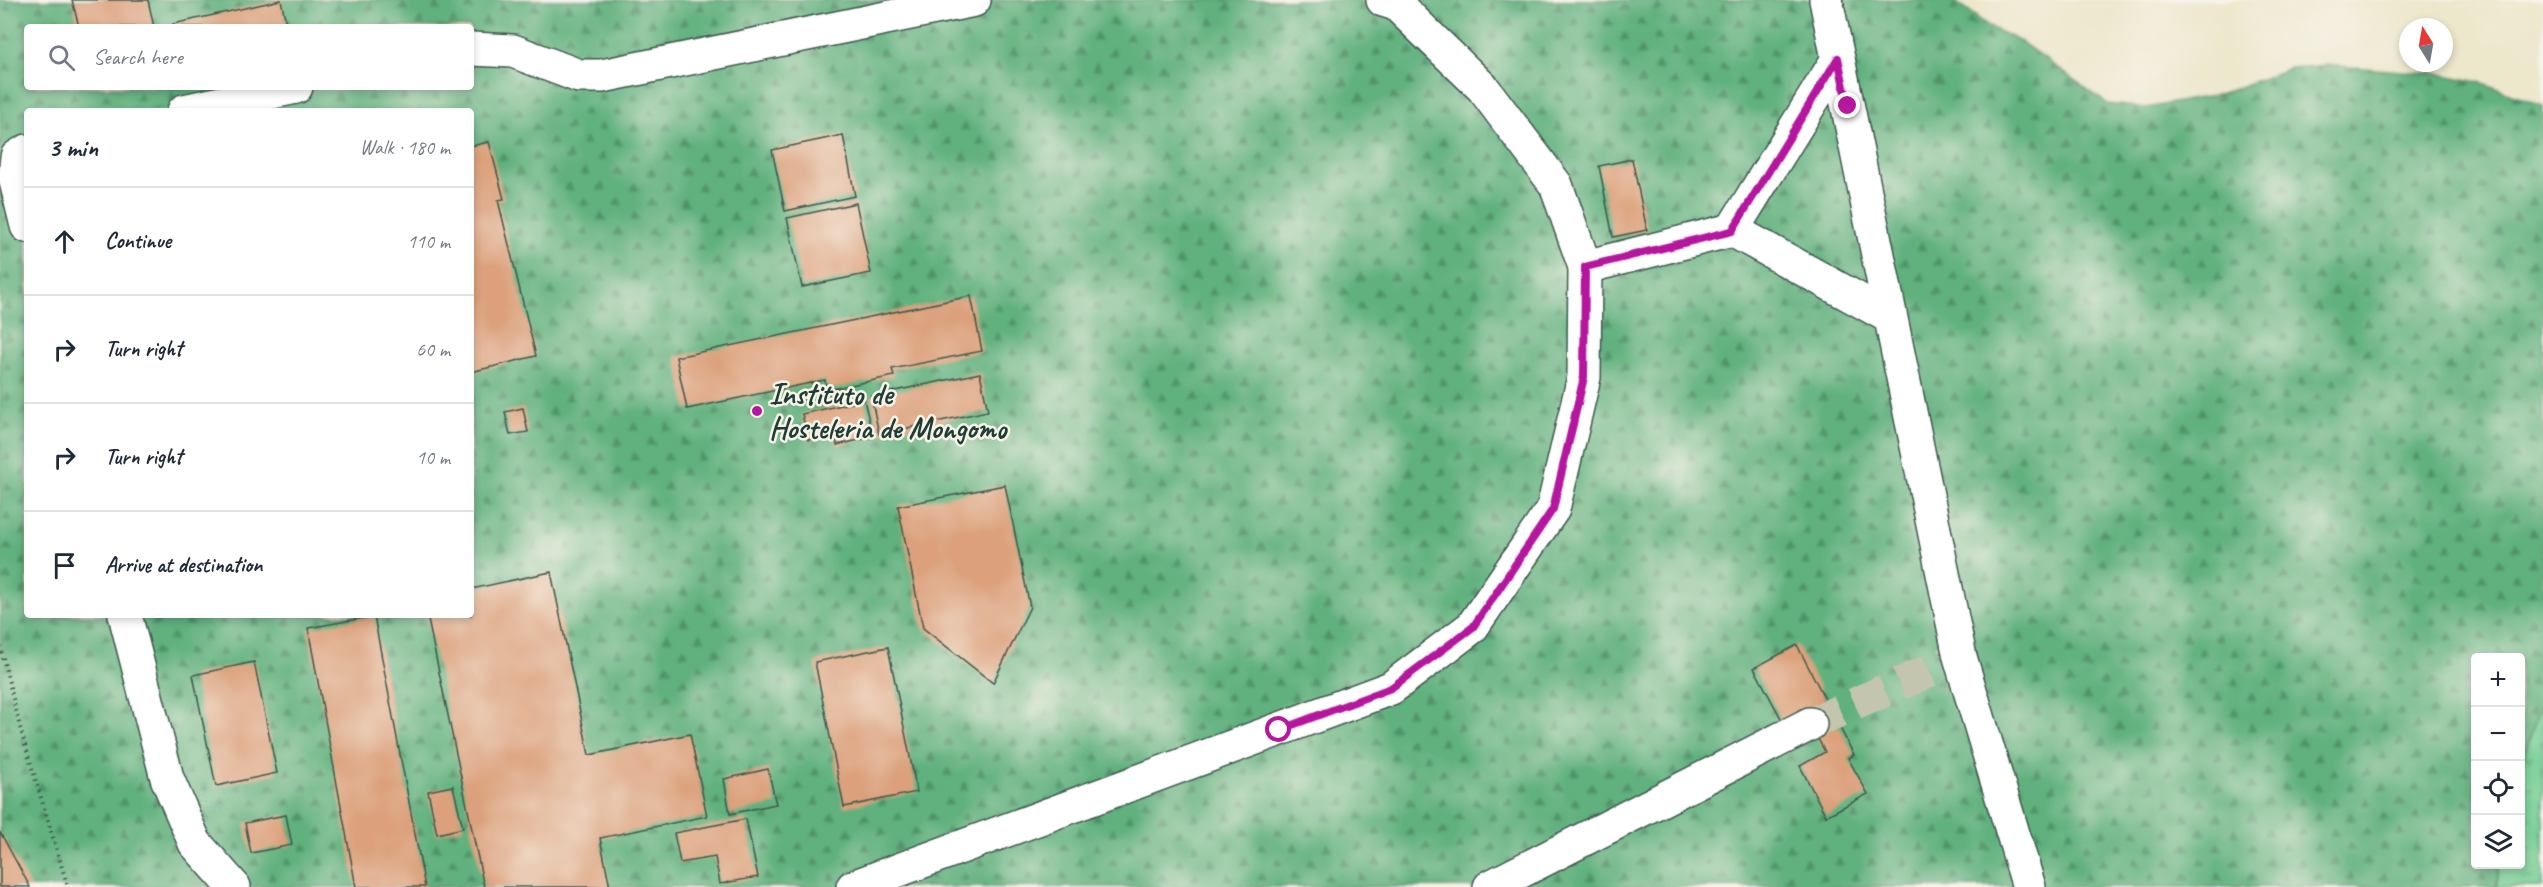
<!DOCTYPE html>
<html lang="en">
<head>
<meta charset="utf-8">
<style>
	body { margin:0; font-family:Caveat,sans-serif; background:#f6f6f7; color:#1f2937 }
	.controls { position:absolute; right:18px; bottom:18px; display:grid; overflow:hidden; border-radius:6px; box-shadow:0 3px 9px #0003 }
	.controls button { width:54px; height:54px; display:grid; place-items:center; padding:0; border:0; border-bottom:2px solid #e0e1e3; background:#fff; color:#1f2937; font:30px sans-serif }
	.compass { position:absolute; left:2399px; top:18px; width:54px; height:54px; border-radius:50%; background:#fff; box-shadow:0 3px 9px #0003; rotate:349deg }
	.stop { position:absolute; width:18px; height:18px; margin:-14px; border:4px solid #b5179e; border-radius:50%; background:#fff }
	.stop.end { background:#b5179e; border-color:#fff; box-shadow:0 2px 6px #0008 }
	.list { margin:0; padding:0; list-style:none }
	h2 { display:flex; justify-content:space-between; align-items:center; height:78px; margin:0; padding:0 24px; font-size:26px }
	h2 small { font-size:20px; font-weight:400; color:#747a83 }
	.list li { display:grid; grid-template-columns:39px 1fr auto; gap:18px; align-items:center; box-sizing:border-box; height:108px; padding:0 24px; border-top:2px solid #e0e1e3 }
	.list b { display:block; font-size:22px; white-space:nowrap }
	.list em { font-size:20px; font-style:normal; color:#747a83 }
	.icon { flex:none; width:33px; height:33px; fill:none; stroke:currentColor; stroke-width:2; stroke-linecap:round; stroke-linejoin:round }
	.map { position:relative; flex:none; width:2543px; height:887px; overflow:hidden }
	.search { position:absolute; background:#fff; box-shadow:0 3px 9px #0003; left:24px; top:24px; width:450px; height:66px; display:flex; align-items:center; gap:15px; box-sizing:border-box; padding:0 21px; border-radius:6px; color:#747a83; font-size:22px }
	.panel { position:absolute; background:#fff; box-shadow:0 3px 9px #0003; left:24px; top:108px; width:450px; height:510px; border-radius:6px }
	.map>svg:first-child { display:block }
	.grass { fill:url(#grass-tufts); stroke:#4a8664; stroke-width:1.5 }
	.forest { fill:url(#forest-firs); stroke:#407759; stroke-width:1.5; fill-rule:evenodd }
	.building { fill:#dca07b }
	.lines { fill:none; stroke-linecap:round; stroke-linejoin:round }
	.minor-tunnel { stroke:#c4c5ae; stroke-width:33; stroke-dasharray:33 16; stroke-linecap:butt }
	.minor-casing { stroke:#3e564b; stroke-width:36 }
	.path { stroke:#3e564b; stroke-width:4; stroke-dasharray:1.5 4.5; stroke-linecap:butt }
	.minor { stroke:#fff; stroke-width:33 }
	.route { stroke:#b5179e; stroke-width:8 }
	.poi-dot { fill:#b5179e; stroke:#f7f3e8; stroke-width:2 }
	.labels { text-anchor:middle; stroke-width:5; stroke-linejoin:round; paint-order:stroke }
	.poi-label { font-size:30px; font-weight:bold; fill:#1f3d34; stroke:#f7f3e8; text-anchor:start }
</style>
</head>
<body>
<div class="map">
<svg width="2543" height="887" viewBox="0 0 2543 887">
	<defs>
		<pattern id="grass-tufts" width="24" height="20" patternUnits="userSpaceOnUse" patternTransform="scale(1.5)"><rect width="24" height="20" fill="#75ce95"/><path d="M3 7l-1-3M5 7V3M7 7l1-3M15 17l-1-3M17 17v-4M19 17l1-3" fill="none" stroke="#5fa87a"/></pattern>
		<pattern id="forest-firs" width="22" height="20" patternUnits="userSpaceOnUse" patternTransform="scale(1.5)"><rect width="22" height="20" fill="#60b17e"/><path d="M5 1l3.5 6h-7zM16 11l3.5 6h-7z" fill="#4f9168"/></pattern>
	</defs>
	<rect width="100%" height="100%" fill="#f7f3e8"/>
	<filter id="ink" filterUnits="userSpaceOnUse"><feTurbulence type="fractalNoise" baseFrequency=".0167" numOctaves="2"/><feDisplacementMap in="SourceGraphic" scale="12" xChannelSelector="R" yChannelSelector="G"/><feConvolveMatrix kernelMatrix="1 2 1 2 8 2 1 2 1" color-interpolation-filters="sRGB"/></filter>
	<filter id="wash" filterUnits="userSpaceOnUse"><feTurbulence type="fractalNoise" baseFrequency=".008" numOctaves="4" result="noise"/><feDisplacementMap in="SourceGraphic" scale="24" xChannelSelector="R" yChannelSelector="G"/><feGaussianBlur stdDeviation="1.35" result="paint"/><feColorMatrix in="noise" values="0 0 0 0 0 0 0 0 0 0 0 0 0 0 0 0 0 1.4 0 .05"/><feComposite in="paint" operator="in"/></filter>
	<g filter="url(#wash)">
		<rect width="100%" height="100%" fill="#ede7cc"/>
		<polygon class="grass" points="2543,698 2543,887 2496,887 2500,865 2520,864 2521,765"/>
		<path class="forest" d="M0 0H1953L1990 27 2021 42 2108 104 2146 108 2221 94 2290 68 2327 65 2440 74 2483 83 2543 106V698L2521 765 2520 658H2476V864L2500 865 2496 887H0ZM27 27H471V87H27ZM27 111H471V615H27Z"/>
		<g id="blocks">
			<g class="building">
				<polygon points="72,0 148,0 154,27 79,27"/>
				<polygon points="281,0 287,27 174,27 173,24"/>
				<polygon points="843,135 855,196 785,211 772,150"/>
				<polygon points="489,142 504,199 498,200 536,356 471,372 471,146"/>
				<polygon points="1632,159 1647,230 1613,237 1599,166"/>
				<polygon points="856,203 871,273 802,287 787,218"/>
				<polygon points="971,296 982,351 892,369 894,376 827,390 825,380 687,409 676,357"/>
				<polygon points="980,373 988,411 879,434 871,396"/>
				<polygon points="864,400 873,437 837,445 835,434 808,440 802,414"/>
				<polygon points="523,408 528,432 510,435 505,412"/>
				<polygon points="1005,485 1030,607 993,683 923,628 898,506"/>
				<polygon points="551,572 589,755 690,734 707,816 600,838 610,887 484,887 427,615 471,615 471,589"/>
				<polygon points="374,616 425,887 356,887 308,628"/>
				<polygon points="1797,645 1854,755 1848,758 1868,794 1826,816 1800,766 1825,752 1810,724 1783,722 1754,668"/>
				<polygon points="888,647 917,792 844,807 815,662"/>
				<polygon points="254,662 277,773 216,786 193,675"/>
				<polygon points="768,769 776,804 730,814 724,779"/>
				<polygon points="453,786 463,828 437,834 428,791"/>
				<polygon points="286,815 292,845 251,853 245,823"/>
				<polygon points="746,819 758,877 720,884 715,857 680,863 674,833"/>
				<polygon points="0,832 30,887 0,887"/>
			</g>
		</g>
	</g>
	<g filter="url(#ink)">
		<use href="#blocks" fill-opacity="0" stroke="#3e564b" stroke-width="1.5"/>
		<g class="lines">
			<polyline class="minor-tunnel" points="1810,724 1960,657"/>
			<g class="minor-casing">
				<g id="minor">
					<polyline points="1826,0 1960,657 2029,887"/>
					<polyline points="471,49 513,51 579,76 602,76 974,0"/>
					<polyline points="184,111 296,87"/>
					<polyline points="27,151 17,157 15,177 27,226"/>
					<polyline points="1732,230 1838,59"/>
					<polyline points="1585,267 1732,230 1890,317"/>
					<polyline points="125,615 167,778 195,843 234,887"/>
					<polyline points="853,887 1391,688 1472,627 1553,509 1584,377 1585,267 1556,185 1483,88 1396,4 1383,0"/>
					<polyline points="1490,887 1810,724"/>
				</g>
			</g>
			<polyline class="path" points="0,646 22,735 68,887"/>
			<use href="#minor" class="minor"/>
		</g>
	</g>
	<g class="lines" filter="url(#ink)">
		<polyline class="route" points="1279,730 1391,688 1473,627 1553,509 1584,377 1585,267 1732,231 1838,58 1848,106"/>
	</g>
	<circle class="poi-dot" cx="757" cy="411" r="6"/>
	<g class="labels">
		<g class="poi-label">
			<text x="769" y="404">Instituto de<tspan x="769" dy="34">Hosteleria de Mongomo</tspan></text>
		</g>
	</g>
</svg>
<div class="controls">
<button>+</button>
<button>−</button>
<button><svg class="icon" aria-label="locate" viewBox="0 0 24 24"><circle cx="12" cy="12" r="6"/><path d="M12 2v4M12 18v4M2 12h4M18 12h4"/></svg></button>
<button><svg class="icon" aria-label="layers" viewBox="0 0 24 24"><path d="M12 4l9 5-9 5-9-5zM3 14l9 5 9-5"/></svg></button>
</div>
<svg class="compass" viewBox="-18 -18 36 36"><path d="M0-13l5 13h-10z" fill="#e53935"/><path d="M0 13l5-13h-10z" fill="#747a83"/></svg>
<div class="stop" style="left:1279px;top:730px"></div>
<div class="stop end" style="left:1848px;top:106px"></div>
<div class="search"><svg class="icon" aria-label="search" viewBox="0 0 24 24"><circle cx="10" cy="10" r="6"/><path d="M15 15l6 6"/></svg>Search here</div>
<section class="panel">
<h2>3 min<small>Walk · 180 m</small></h2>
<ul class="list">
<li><svg class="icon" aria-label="ahead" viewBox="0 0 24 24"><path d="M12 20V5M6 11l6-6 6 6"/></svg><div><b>Continue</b></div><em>110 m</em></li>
<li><svg class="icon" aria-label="right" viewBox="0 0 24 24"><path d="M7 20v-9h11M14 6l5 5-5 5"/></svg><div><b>Turn right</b></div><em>60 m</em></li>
<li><svg class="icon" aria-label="right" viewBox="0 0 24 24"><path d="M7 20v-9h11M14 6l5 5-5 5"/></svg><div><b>Turn right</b></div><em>10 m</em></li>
<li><svg class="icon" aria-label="arrive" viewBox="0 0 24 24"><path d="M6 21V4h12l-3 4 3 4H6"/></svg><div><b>Arrive at destination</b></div></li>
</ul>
</section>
</div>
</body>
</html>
